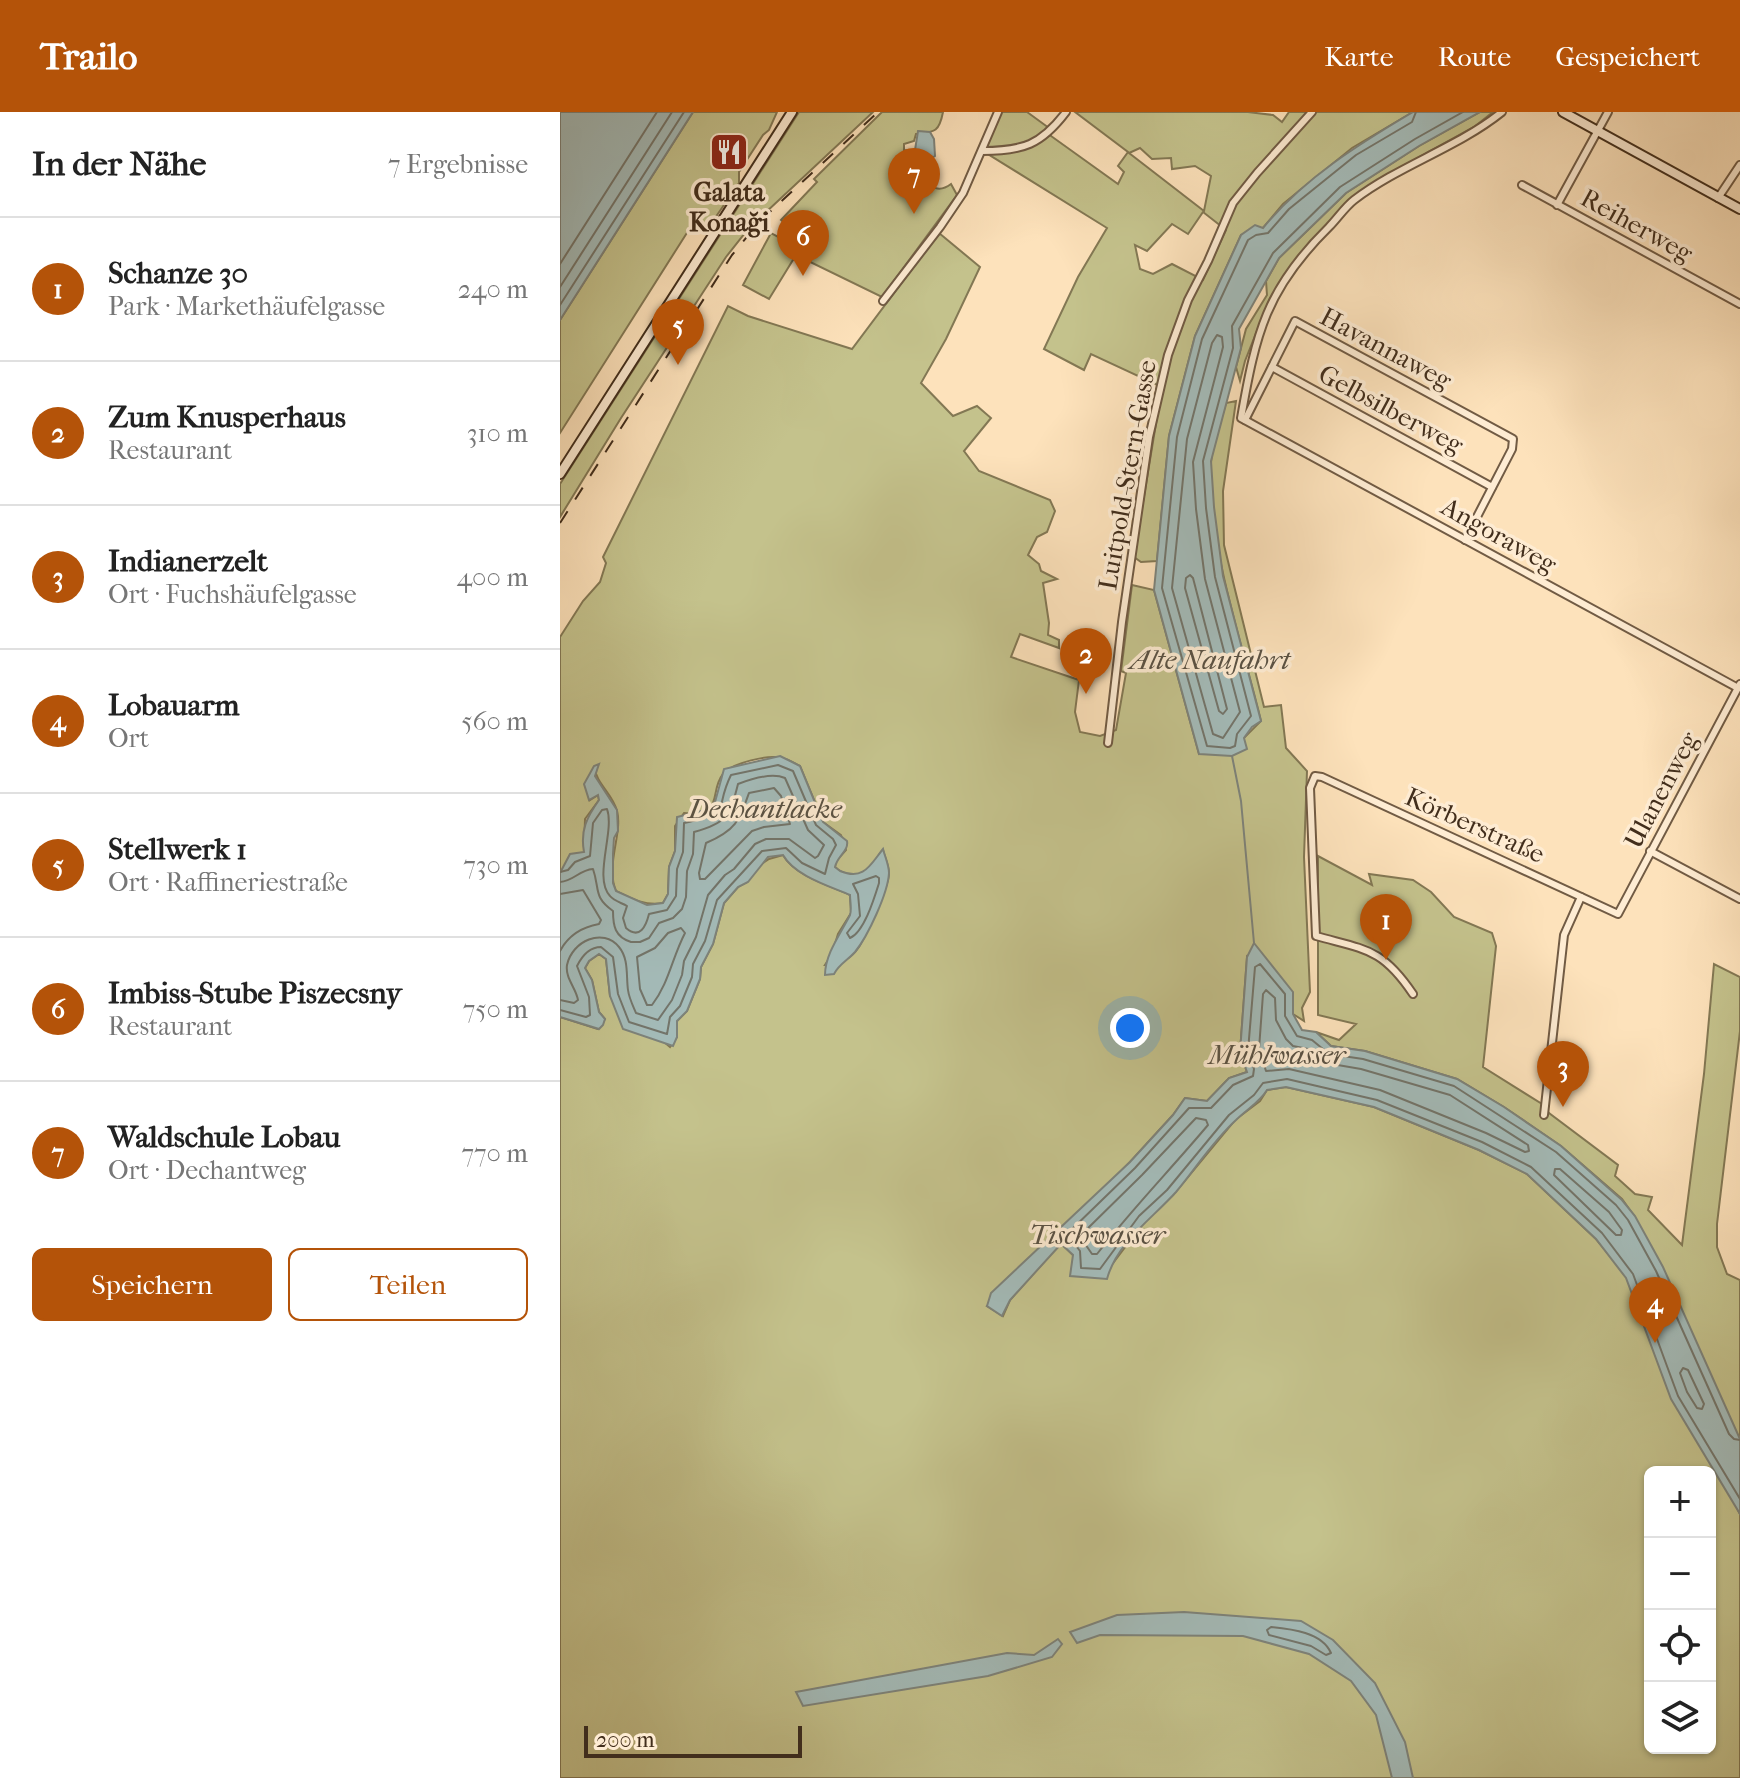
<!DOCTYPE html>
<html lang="de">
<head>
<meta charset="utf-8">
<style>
	body { margin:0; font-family:"IM FELL French Canon",serif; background:#f2f2f2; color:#222 }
	.controls { position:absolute; right:24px; bottom:24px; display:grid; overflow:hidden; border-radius:12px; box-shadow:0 2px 6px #0004 }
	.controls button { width:72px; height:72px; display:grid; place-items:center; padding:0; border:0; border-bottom:2px solid #e0e0e0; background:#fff; color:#222; font:40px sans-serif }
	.scale { position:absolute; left:24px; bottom:20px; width:218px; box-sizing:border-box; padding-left:8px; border:4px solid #422e1c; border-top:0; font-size:22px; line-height:28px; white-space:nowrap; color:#422e1c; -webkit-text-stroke:6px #feecd3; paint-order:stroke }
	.you { position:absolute; left:570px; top:916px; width:28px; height:28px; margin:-20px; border:6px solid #fff; border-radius:50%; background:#1a73e8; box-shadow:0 0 0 12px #1a73e833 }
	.badge { display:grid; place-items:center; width:52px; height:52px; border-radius:50%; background:#b45309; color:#fff; font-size:26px; font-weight:700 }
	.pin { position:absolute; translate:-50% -66px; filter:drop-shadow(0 2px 4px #0008) }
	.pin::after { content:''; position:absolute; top:42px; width:28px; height:24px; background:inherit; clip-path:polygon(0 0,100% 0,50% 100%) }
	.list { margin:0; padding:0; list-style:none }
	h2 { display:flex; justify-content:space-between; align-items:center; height:104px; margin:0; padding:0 32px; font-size:34px }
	h2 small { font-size:26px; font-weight:400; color:#767676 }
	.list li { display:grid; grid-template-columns:52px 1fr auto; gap:24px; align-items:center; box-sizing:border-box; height:144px; padding:0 32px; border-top:2px solid #e0e0e0 }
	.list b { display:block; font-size:30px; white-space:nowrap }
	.list p { margin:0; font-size:26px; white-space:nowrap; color:#767676 }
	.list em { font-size:26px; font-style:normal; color:#767676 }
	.actions { display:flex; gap:16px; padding:24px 32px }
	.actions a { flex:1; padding:18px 0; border:2px solid #b45309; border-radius:12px; text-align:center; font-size:28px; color:#b45309 }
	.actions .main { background:#b45309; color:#fff }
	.icon { flex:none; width:44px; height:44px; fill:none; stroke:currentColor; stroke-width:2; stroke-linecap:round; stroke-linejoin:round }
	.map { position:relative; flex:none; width:1180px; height:1666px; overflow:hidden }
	header { display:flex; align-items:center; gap:48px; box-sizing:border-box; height:112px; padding:0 40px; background:#b45309; color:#fff }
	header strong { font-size:38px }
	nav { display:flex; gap:44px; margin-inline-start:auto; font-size:28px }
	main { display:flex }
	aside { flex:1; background:#fff }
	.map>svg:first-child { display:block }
	.green { fill:#c4c28c; stroke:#837854; stroke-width:2; fill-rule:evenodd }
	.water { fill:#a4bcba; stroke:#7d837b; stroke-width:2 }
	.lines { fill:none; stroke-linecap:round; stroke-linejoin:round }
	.shore { stroke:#73756b; stroke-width:2 }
	.stream { stroke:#7d837b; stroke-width:2 }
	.street-casing { stroke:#715b44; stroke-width:10 }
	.secondary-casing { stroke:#422e1c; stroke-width:12 }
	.street { stroke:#feecd3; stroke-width:6 }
	.secondary { stroke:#feecd3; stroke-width:8 }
	.rail { stroke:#422e1c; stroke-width:2; stroke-dasharray:14 14; stroke-linecap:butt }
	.labels { text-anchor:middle; stroke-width:7; stroke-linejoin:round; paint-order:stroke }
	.poi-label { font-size:26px; font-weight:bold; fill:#422e1c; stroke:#feecd3 }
	.street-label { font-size:26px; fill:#422e1c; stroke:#feecd3 }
	.water-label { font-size:28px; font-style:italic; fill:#5a5244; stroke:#feecd3 }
</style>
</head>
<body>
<header>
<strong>Trailo</strong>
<nav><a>Karte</a><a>Route</a><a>Gespeichert</a></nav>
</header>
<main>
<aside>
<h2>In der Nähe<small>7 Ergebnisse</small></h2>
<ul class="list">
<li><span class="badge">1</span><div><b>Schanze 30</b><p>Park · Markethäufelgasse</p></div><em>240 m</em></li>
<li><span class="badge">2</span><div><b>Zum Knusperhaus</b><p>Restaurant</p></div><em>310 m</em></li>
<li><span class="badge">3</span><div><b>Indianerzelt</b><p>Ort · Fuchshäufelgasse</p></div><em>400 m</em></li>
<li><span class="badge">4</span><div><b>Lobauarm</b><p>Ort</p></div><em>560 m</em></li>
<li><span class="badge">5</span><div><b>Stellwerk 1</b><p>Ort · Raffineriestraße</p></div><em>730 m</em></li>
<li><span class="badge">6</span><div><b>Imbiss-Stube Piszecsny</b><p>Restaurant</p></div><em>750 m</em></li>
<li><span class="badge">7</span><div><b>Waldschule Lobau</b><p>Ort · Dechantweg</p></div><em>770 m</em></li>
</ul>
<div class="actions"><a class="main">Speichern</a><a>Teilen</a></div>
</aside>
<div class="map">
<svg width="1180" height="1666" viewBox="0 0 1180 1666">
	<rect width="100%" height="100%" fill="#fde2bb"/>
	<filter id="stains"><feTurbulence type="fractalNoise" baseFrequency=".0025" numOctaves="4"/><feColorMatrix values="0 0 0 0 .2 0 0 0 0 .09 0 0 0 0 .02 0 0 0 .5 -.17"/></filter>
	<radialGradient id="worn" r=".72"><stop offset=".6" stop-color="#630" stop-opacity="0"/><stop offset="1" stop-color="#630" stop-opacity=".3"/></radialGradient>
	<g class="green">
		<polygon points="133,0 217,0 209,18 203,23 179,60 179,71 153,109 130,116 0,321 0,208"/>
		<polygon points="239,0 313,0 189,116 166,145 61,306 0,405 0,372"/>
		<path d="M322 0H383C379 21 374 20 356 22L354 29 344 32V38L357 39 363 49 367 50 362 66C372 76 379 81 391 72L397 83 322 185 236 143 209 187 183 173 211 121 228 130 237 143 245 128 221 108 257 70 254 67Z"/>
		<path d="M438 0H467L489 16 491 24 558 72 564 60 558 54 568 40 515 0H688L713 3 722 10 729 0H853L792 36 723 92 703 116 681 123 635 224 609 324 597 449 581 450 574 445 602 275 531 242 524 258 484 237 518 165 547 116 423 39ZM580 36 592 47 611 46 612 57 635 54 651 64 644 99 569 41ZM643 100 666 118 643 168 612 152 593 162 580 157 575 133 587 139 612 112 628 122Z"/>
		<polygon points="920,0 933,0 914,15 830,61 789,88 710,186 685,249 680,269 676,255 686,217 707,183 706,169 719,146 786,81 859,34"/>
		<path d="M379 121 420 155 386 227 361 271 393 304 417 294 431 306 404 339 419 359 490 388 495 399 487 420 477 425 468 443 479 452 481 459 497 467 483 471 489 511 488 523 499 528V536L460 522 451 545 519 568 515 600 520 620 540 624 556 618 566 561 561 559 572 473 594 478 639 642 684 626 701 609C682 530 647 432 651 351 652 331 661 310 666 291L676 289 663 379 664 433 704 595 721 593 726 636 747 659 744 745 750 880 742 896 744 909 733 902 687 845 680 940 687 960 669 966 647 989 625 986 613 1003 570 1050 427 1194 443 1204 450 1188 501 1131 513 1143 550 1155 585 1109 613 1083 675 1008 700 989 707 978 726 975 814 995 919 1038 967 1062 1036 1127 1055 1150 1074 1104 1062 1087 1001 1034 944 995 897 967 805 939 771 934 756 920 779 928 796 912 758 903V744L812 773 809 762 853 768 871 780 894 805 932 821 936 834 923 955 982 992 989 1001 1058 1053 1055 1064 1075 1082 1092 1085 1088 1098 1122 1133 1144 962 1154 852 1180 865V919L1157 1112V1135L1167 1162 1180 1168V1397L1178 1398 1180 1402V1666H0V905L38 917 45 907 39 900 32 868 25 856 29 849 39 842 46 847 50 884 110 935 117 925V909L127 899 140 867 141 855 153 832 164 791 178 775 187 770 197 755 209 747 223 743C235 764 269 773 290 783L291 801 278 822 272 842 265 853C303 851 305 819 319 791 323 782 328 774 329 762 329 753 325 746 323 738 317 744 312 755 307 759 297 767 282 762 275 755L276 749 286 738 281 723 263 710 240 654C234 651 228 647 222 646 209 642 172 651 163 662 148 681 166 704 124 701L115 714V739L109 755 108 782 103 791C85 794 72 787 56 779 45 753 63 721 57 699 53 682 36 672 34 654L30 688 38 683 39 688 25 707 24 740 0 761V525L23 489 40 470 46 451 43 445 168 194 188 204 292 237ZM1090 1360H1150V1636H1090Z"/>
	</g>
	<g class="water">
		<polygon points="0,0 133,0 0,208"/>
		<path d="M853 0H920L859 34 786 81 719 146 679 217 681 236 651 349 654 395 663 464 701 609 692 615 684 626 687 637 672 644 639 642 594 478 609 324 635 224 681 123 695 113 703 116C744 66 799 32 853 0Z"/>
		<polygon points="358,19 370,20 374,27 375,44 364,51 355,38"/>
		<path d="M220 644 240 654 263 710 287 729C289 739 277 744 275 755L280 759C304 769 310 753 323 737 325 745 329 753 329 761 328 781 308 824 295 840 287 849 279 852 274 862L265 863C265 842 281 821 290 803 292 797 290 790 290 783 269 774 235 764 223 743L208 745 188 770 178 775 164 791 153 832 141 855 140 867 127 899 117 909V925L113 934 63 917 50 884 46 847 39 842 29 849 25 856 32 868 39 900 45 907 43 913 39 917 0 905V761L10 742 24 740C20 718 27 705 39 688L38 683 29 688 24 672 34 654 39 652 35 664 57 698 58 719 54 726 53 742V771L56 779 87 793 103 791 108 782 109 755 115 739 117 705 149 697 155 690 164 657Z"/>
		<path d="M694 831 733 880V902L742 918 756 920 771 934 805 939 897 967 944 995 1001 1034 1062 1088 1075 1104 1103 1155 1180 1327V1402L1111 1287 1066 1166 1036 1127 967 1062 919 1038 814 995 726 975 707 978C699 991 687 997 676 1008 653 1029 636 1056 616 1080 592 1107 557 1130 547 1167L510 1164 513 1143 501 1132 450 1188 442 1204 427 1194 431 1181 570 1050 613 1003 625 986 647 989 669 966 687 960 680 940 687 845Z"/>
		<polygon points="624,1500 741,1509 773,1528 815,1571 845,1630 853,1666 832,1666 816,1603 791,1569 749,1542 683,1524 540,1523 517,1531 510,1520 557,1503"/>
		<polygon points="498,1527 502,1532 492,1545 428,1564 243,1594 236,1580 447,1541 474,1543"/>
	</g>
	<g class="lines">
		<g class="shore">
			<polyline points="856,0 852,10 796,43 729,97 708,121 696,123 688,128 642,227 617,325 602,476 647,634 670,636 675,634 677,622 691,604 655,465 646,396 643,349 673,236 672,214 713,141 780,75 855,27 903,0"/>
			<polyline points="0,152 97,0"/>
			<polyline points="0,175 112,0"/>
			<polyline points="0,193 124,0"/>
			<polygon points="657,223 662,225 663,235 633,350 636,397 645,467 680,600 663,626 653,622 612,476 627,327 652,231"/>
			<polygon points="630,463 633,466 667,597 663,602 659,599 625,476 626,466"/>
			<path d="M214 676 221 684 230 712 204 715 192 719 145 767H140L139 761 146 731C176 718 179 709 189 681Z"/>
			<path d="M0 760 8 758 15 750 30 744 33 711 42 698 47 697C55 719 33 766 50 784 54 789 62 791 67 794L63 806 66 816C80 828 86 814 89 802L107 798 116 784 117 757 123 740 124 711C175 700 153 699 171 663L218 653 233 659 256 713 273 727 276 733 269 746 265 762 242 751 226 736 202 739 157 788 145 829 133 852 132 865 120 894 110 905 107 922 69 910 58 882 53 845 41 835C29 835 22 844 17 854L29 885 30 903 26 905 0 898"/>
			<path d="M316 764 319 766V771C314 787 304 820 290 826L287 821 300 804 298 782 293 772Z"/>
			<path d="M0 770C14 769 19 758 33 757 40 777 33 785 53 799 53 814 55 825 71 830H80L89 826 99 811 113 806 122 797 126 785 127 759 133 742 134 720C167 711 170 704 178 672 191 667 211 660 225 666L248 718 264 733 258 744 255 746 229 727H206L195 732 174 757 165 763 148 783 136 825 124 849 122 863 112 888 98 908 76 901C73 894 69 886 68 878 66 864 69 847 59 835 43 815 12 829 7 853 5 866 16 876 18 888L14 891 0 888"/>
			<path d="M0 782 23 778 41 808 39 812C22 815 8 824 0 839"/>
			<path d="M121 816 125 821C112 846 109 871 92 893H87L80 877 77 845 95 836 108 821Z"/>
			<polygon points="706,878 715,886 716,908 726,927 733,934 748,937 766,951 801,957 890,983 968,1033 969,1039 965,1040 926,1021 820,978 729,957 706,959 699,937 703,882"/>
			<path d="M636 1006 646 1008 648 1013C611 1057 572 1097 537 1142H532L521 1126 522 1122 582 1063Z"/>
			<polygon points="995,1057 1000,1057 1049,1100 1062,1118 1061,1123 1056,1123 994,1063"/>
			<polygon points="1123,1256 1128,1258 1144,1292 1142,1297 1137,1296 1127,1280 1120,1261"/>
			<polyline points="1180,1328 1174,1327 1169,1322 1096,1159 1068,1108 1056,1093 996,1040 894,974 803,947 769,942 752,928 737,924 725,904 725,882 700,852 695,855 688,939 694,957 693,964 673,973 651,996 629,996 575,1056 507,1122 520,1139 521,1156 540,1157 579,1104 607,1078 669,1003 694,983 703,971 727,967 817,988 922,1030 971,1055 1042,1121 1073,1162 1118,1284 1180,1387"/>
			<path d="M711 1515C731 1517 762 1520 771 1541L766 1543 751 1534 709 1523 707 1518Z"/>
		</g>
		<polyline class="stream" points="672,644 681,689 694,831"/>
		<g class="street-casing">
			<g id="street">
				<path d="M942 0C897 36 840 53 794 88 785 95 777 107 769 115 706 177 696 221 681 306L1178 576"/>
				<path d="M422 39C463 39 481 33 506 0"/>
				<polyline points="962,73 1180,192"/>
				<polyline points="1158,86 1180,53"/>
				<polyline points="997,93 1048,0"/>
				<polyline points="323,189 380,115 403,81 438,0"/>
				<polyline points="712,255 932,375"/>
				<polyline points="685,308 735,209 953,327 952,337 905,428"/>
				<polyline points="548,631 562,510 589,325 608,243 628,188 648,149 673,91 697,61 752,0"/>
				<polyline points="1090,739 1180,787"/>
				<path d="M853 882C822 836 806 838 756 824L750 676 755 664 762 665 1058 802 1180 572"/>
				<polyline points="984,1003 1004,823 1021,785"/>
			</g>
		</g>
		<g class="secondary-casing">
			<g id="secondary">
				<polyline points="1003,0 1180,97"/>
				<polyline points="0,362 232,0"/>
			</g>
		</g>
		<use href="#street" class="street"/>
		<use href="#secondary" class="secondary"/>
		<polyline class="rail" points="0,411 172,143 201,108 318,0"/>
	</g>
	<defs>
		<g id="restaurant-square" transform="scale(2)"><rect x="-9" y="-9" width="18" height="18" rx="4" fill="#8f2418" stroke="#feecd3"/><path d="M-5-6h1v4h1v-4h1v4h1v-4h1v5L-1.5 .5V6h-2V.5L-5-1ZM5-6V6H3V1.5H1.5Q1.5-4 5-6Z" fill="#fff"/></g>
	</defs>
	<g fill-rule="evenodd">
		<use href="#restaurant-square" x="169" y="40"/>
	</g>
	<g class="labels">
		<g class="poi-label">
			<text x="169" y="89">Galata<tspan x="169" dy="30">Konaği</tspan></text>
		</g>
		<g class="street-label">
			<text transform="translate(1077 113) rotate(29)" y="9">Reiherweg</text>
			<text transform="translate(826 236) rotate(28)" y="9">Havannaweg</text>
			<text transform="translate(831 297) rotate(28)" y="9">Gelbsilberweg</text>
			<text transform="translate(567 363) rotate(-80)" y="9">Luitpold-Stern-Gasse</text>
			<text transform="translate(939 423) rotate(29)" y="9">Angoraweg</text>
			<text transform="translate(1101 678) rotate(-62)" y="9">Ulanenweg</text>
			<text transform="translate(915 713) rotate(24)" y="9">Körberstraße</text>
		</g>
		<g class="water-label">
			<text x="650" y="557">Alte Naufahrt</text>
			<text x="205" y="706">Dechantlacke</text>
			<text x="717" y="952">Mühlwasser</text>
			<text x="537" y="1132">Tischwasser</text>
		</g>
	</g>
	<rect width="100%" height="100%" filter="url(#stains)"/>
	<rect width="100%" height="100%" fill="url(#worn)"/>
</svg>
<div class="controls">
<button>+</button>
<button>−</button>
<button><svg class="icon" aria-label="locate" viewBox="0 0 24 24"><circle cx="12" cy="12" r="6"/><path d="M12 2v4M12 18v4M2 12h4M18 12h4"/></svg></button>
<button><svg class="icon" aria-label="layers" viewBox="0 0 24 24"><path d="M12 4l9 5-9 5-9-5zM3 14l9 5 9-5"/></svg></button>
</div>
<div class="scale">200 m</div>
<div class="you"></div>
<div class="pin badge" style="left:826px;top:848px">1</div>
<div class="pin badge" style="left:526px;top:582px">2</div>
<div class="pin badge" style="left:1003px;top:995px">3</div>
<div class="pin badge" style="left:1095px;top:1231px">4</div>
<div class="pin badge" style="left:118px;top:253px">5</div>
<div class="pin badge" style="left:243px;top:164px">6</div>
<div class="pin badge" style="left:354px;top:102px">7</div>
</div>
</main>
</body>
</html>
